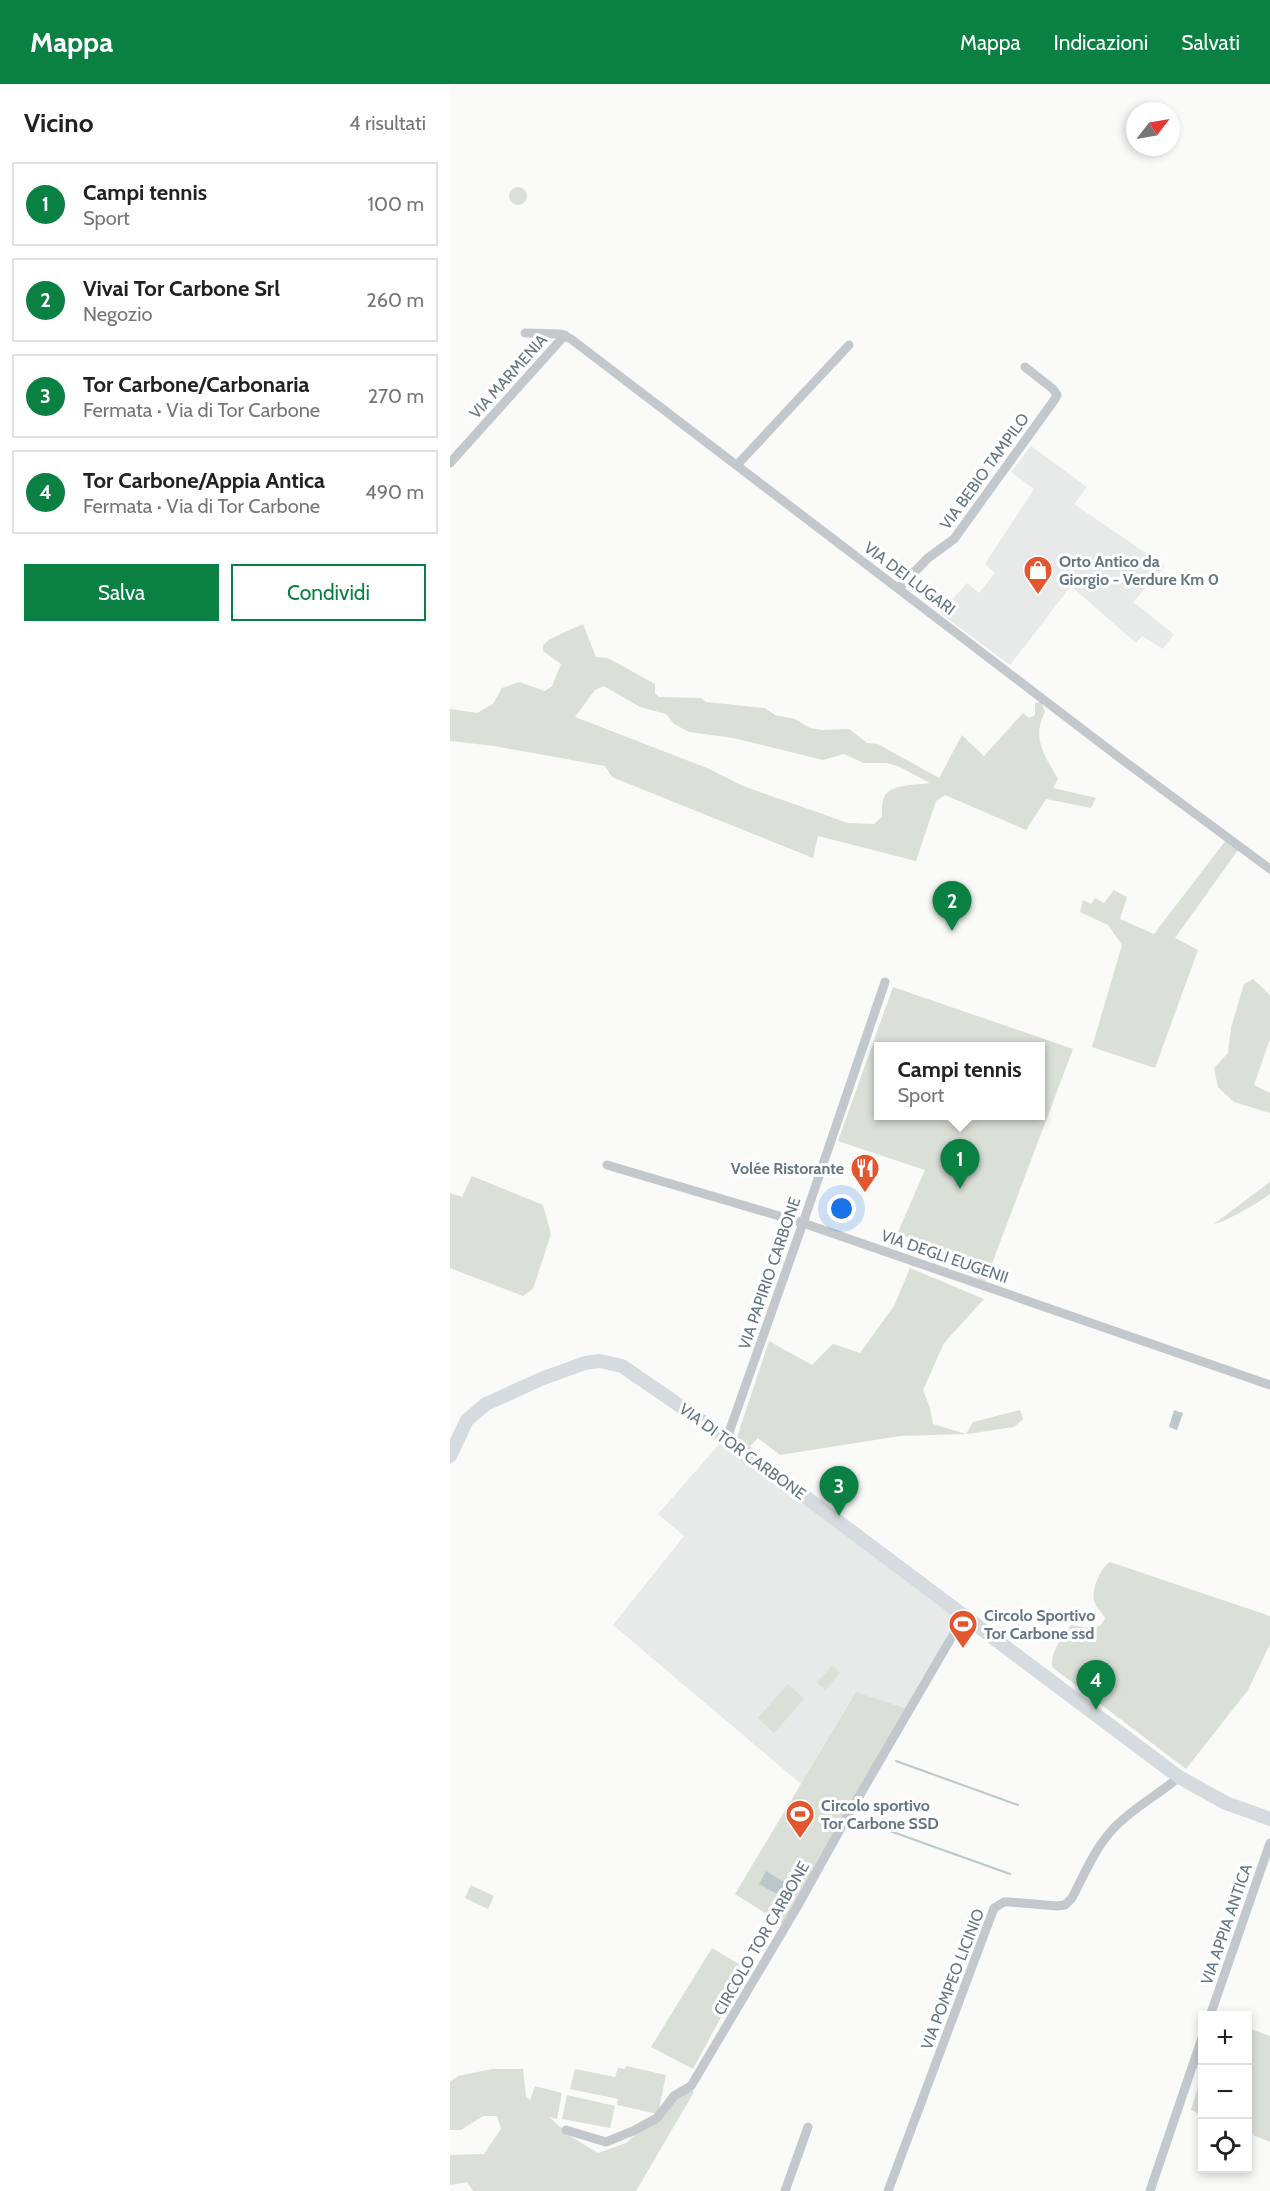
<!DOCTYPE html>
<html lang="it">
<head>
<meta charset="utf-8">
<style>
	body { margin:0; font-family:Cabin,sans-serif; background:#f6f6f6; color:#222 }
	.controls { position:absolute; right:18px; bottom:18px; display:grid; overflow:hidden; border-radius:0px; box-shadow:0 3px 9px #0003 }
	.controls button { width:54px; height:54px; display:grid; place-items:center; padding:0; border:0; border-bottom:2px solid #e0e0e0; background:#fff; color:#222; font:30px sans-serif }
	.compass { position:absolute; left:676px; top:18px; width:54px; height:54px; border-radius:50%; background:#fff; box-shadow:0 3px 9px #0003; rotate:59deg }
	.you { position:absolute; left:392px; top:1125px; width:21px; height:21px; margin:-15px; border:4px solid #fff; border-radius:50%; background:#1a73e8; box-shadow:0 0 0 9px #1a73e833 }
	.badge { display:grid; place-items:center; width:39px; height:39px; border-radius:50%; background:#0b8043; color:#fff; font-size:20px; font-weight:700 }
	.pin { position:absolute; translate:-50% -50px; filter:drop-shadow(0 2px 3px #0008) }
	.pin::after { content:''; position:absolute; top:32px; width:21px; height:18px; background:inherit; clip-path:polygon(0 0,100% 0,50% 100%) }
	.popup { position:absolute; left:424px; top:958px; width:171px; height:78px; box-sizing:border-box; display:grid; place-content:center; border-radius:0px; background:#fff; filter:drop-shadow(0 2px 4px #0005); font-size:20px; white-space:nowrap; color:#767676 }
	.popup b { font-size:22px; color:#222 }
	.popup::after { content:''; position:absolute; left:50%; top:100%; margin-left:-12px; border:12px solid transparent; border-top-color:#fff }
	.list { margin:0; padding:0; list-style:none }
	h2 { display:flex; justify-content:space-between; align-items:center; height:78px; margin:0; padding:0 24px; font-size:26px }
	h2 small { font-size:20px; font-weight:400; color:#767676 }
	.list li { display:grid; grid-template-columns:39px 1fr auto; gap:18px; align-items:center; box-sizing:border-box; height:84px; margin:0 12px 12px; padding:0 12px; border:2px solid #e0e0e0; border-radius:0px }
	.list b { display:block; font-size:22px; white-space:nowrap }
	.list p { margin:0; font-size:20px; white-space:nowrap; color:#767676 }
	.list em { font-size:20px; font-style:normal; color:#767676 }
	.actions { display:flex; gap:12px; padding:18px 24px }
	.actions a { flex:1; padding:14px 0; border:2px solid #0b8043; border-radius:0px; text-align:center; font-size:21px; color:#0b8043 }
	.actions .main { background:#0b8043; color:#fff }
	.icon { flex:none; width:33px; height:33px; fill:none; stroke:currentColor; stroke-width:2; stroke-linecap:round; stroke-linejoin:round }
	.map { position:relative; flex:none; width:820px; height:2107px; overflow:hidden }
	header { display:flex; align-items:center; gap:36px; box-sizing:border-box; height:84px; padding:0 30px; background:#0b8043; color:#fff }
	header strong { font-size:28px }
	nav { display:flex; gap:33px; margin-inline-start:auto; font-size:21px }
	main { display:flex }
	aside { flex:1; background:#fff }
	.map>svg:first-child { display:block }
	.built { fill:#e8e9e9 }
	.green { fill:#dadfd7; fill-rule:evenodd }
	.water { fill:#bbc7cb }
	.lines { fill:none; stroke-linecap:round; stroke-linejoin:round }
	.stream { stroke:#bbc7cb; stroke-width:2 }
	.street { stroke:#c3c8cc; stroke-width:9 }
	.secondary { stroke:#d6dbdf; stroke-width:14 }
	.labels { text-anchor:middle; stroke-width:6; stroke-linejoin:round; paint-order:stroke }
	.street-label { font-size:16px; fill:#657683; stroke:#fff }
	.poi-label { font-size:16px; font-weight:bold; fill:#657683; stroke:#fff; text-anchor:start }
</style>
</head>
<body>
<header>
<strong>Mappa</strong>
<nav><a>Mappa</a><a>Indicazioni</a><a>Salvati</a></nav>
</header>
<main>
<aside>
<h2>Vicino<small>4 risultati</small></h2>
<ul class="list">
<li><span class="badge">1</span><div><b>Campi tennis</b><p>Sport</p></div><em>100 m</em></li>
<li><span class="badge">2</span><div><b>Vivai Tor Carbone Srl</b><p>Negozio</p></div><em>260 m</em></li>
<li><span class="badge">3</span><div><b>Tor Carbone/Carbonaria</b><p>Fermata · Via di Tor Carbone</p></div><em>270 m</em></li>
<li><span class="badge">4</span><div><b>Tor Carbone/Appia Antica</b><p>Fermata · Via di Tor Carbone</p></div><em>490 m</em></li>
</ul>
<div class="actions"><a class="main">Salva</a><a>Condividi</a></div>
</aside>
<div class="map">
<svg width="820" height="2107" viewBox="0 0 820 2107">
	<rect width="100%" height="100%" fill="#fafaf8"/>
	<g class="built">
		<polygon points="581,362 637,403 624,420 715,482 683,518 724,550 713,565 692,552 686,559 621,502 560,581 490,529 517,499 529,509 545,489 535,480 584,405 561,388"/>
		<polygon points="271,1358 506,1534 458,1625 406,1608 351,1700 163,1541 234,1452 208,1430"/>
	</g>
	<g class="green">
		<circle cx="68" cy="112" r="9"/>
		<path d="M133 540 146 573 158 574 205 600V609L209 613 251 614 256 618 315 624 325 631 345 635 360 644 372 646 399 645 417 659 428 660 489 694 512 651 534 672 573 629 579 634 585 631V619L591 618 595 628C581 654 595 672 608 695L603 704 646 714 641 724 596 715 576 746 495 711 486 717 466 777 368 752 363 774 162 693 155 682 44 662 0 657V625L27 629 43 620 52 604 69 598 95 607 102 602 111 580 93 567V561L100 555ZM154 602 190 623 216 630 224 640 239 648 283 654 373 676 394 670 414 679H436L448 682 480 699C468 701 446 700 437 709 431 715 432 726 432 733L424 740 398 739 293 702 257 684 125 633 145 606Z"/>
		<polygon points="776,756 788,766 725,854 748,866 705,984 642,963 672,861 658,841 630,828 633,816 641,820 645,814 654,819 664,806 677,813 670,835 704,850"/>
		<polygon points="803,895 820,911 820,955 804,1001 820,1009 820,1029 784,1018 768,1003 764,984 778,969 781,944 794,900"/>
		<path d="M443 903 623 965 535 1198 448 1148 475 1086 388 1057ZM429 962H591V1032H429Z"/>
		<polygon points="22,1092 93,1121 101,1150 83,1205 73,1212 0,1184 0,1109 12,1113"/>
		<path d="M820 1098V1110C812 1117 773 1139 764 1140Z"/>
		<polygon points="460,1184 534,1215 494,1259 473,1306 480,1324 483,1340 516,1350 523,1338 570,1326 573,1335 564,1343 517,1350 450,1352 330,1371 308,1354 299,1363 287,1353 319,1257 362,1281 383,1260 410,1269 444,1222"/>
		<path d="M660 1478 820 1532V1560L798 1606 736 1685 602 1583C601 1566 612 1554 621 1541 634 1543 650 1549 655 1534 652 1529 646 1523 644 1517 641 1506 651 1483 660 1478Z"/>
		<polygon points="382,1582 390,1589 375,1606 367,1598"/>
		<polygon points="338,1600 354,1615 324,1649 308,1634"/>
		<polygon points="406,1608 458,1625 333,1840 285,1810"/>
		<polygon points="21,1801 44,1812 38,1825 15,1814"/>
		<polygon points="262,1864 297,1885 243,1985 201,1963"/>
		<polygon points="798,1944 820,1952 820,2058 798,2049"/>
		<polygon points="176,1982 216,1991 208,2030 167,2021 168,2015 120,2005 125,1985 165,1993 168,1984 175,1985"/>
		<polygon points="42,1985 73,1985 76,2013 80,2016 85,2002 112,2009 107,2035 99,2033 120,2052 148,2069 176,2059 206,2033 238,2002 244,2008 186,2107 23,2107 17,2098 0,2101 0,2071 34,2070 51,2045 47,2032 33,2032 11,2046 0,2046 0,1998 8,1992"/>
		<polygon points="752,1991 752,2031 741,2026"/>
		<polygon points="117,2011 165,2022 160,2044 112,2035"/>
	</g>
	<g class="water">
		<polygon points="724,1326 733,1329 727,1346 719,1343"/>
		<polygon points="316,1787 341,1802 334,1814 309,1800"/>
	</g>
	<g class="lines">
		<g class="stream">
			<polyline points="446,1677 568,1721"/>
			<polyline points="412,1737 560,1790"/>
		</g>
		<g class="street">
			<polyline points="75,249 111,250 121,255 678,680 820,785"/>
			<polyline points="0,379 115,251"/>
			<polyline points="287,381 399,261"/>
			<polyline points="449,504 478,474 504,455 605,315 607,311 603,305 575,283"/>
			<polyline points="157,1081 353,1139 820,1301"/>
			<polyline points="277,1354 353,1139 435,898"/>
			<polyline points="760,1932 820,1759"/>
			<polyline points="116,2046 156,2058 183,2047 207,2034 224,2012 241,2002 347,1823 397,1733 514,1532"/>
			<polyline points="335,2107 358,2043"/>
			<path d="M438 2107 544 1824 554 1818H560L607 1822 615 1821 622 1814C634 1791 645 1764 663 1745 681 1725 708 1711 729 1693"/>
			<polyline points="700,2107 752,1954"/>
		</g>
		<polyline class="secondary" points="0,1372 17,1336 36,1320 91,1295 135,1279 150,1277 172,1282 277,1354 729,1693 776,1719 820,1735"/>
	</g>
	<defs>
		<g id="shop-pin" transform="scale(1.5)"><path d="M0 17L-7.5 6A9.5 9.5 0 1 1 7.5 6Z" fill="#e4572e" stroke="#fff"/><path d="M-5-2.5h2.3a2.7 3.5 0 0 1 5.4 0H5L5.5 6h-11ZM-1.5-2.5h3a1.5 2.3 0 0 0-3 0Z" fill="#fff"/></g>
		<g id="restaurant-pin" transform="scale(1.5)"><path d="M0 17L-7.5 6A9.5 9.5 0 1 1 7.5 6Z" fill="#e4572e" stroke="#fff"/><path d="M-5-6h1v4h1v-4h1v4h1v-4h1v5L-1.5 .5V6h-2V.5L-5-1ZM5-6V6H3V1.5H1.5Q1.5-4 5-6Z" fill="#fff"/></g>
		<g id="stadium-pin" transform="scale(1.5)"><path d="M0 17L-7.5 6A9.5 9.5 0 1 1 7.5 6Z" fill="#e4572e" stroke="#fff"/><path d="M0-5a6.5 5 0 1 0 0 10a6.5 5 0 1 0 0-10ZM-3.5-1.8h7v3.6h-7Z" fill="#fff"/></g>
	</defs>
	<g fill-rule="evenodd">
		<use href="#shop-pin" x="588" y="486"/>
		<use href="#restaurant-pin" x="415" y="1084"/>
		<use href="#stadium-pin" x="513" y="1540"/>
		<use href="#stadium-pin" x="350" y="1730"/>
	</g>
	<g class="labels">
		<g class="street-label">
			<text transform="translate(58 292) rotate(-48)" y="6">VIA MARMENIA</text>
			<text transform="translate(534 387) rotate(-54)" y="6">VIA BEBIO TAMPILO</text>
			<text transform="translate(460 494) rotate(37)" y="6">VIA DEI LUGARI</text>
			<text transform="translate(495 1172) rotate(19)" y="6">VIA DEGLI EUGENII</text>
			<text transform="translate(319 1189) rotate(-71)" y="6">VIA PAPIRIO CARBONE</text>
			<text transform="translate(293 1367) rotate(36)" y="6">VIA DI TOR CARBONE</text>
			<text transform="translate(776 1840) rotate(-71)" y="6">VIA APPIA ANTICA</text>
			<text transform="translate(311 1854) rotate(-60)" y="6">CIRCOLO TOR CARBONE</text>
			<text transform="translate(502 1895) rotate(-69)" y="6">VIA POMPEO LICINIO</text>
		</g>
		<g class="poi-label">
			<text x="609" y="483">Orto Antico da<tspan x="609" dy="18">Giorgio - Verdure Km 0</tspan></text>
			<text x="394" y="1090" text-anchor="end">Volée Ristorante</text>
			<text x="534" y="1537">Circolo Sportivo<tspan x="534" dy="18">Tor Carbone ssd</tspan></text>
			<text x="371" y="1727">Circolo sportivo<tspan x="371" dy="18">Tor Carbone SSD</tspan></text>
		</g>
	</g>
</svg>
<div class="controls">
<button>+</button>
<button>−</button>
<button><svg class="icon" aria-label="locate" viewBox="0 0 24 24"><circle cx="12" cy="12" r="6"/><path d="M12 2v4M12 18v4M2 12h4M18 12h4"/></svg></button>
</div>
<svg class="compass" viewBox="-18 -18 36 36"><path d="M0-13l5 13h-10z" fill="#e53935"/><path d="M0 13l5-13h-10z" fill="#767676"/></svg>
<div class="you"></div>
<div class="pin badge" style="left:510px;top:1105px">1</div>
<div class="popup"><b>Campi tennis</b>Sport</div>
<div class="pin badge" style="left:502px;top:847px">2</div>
<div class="pin badge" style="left:389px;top:1432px">3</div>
<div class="pin badge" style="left:646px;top:1626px">4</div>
</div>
</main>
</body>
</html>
